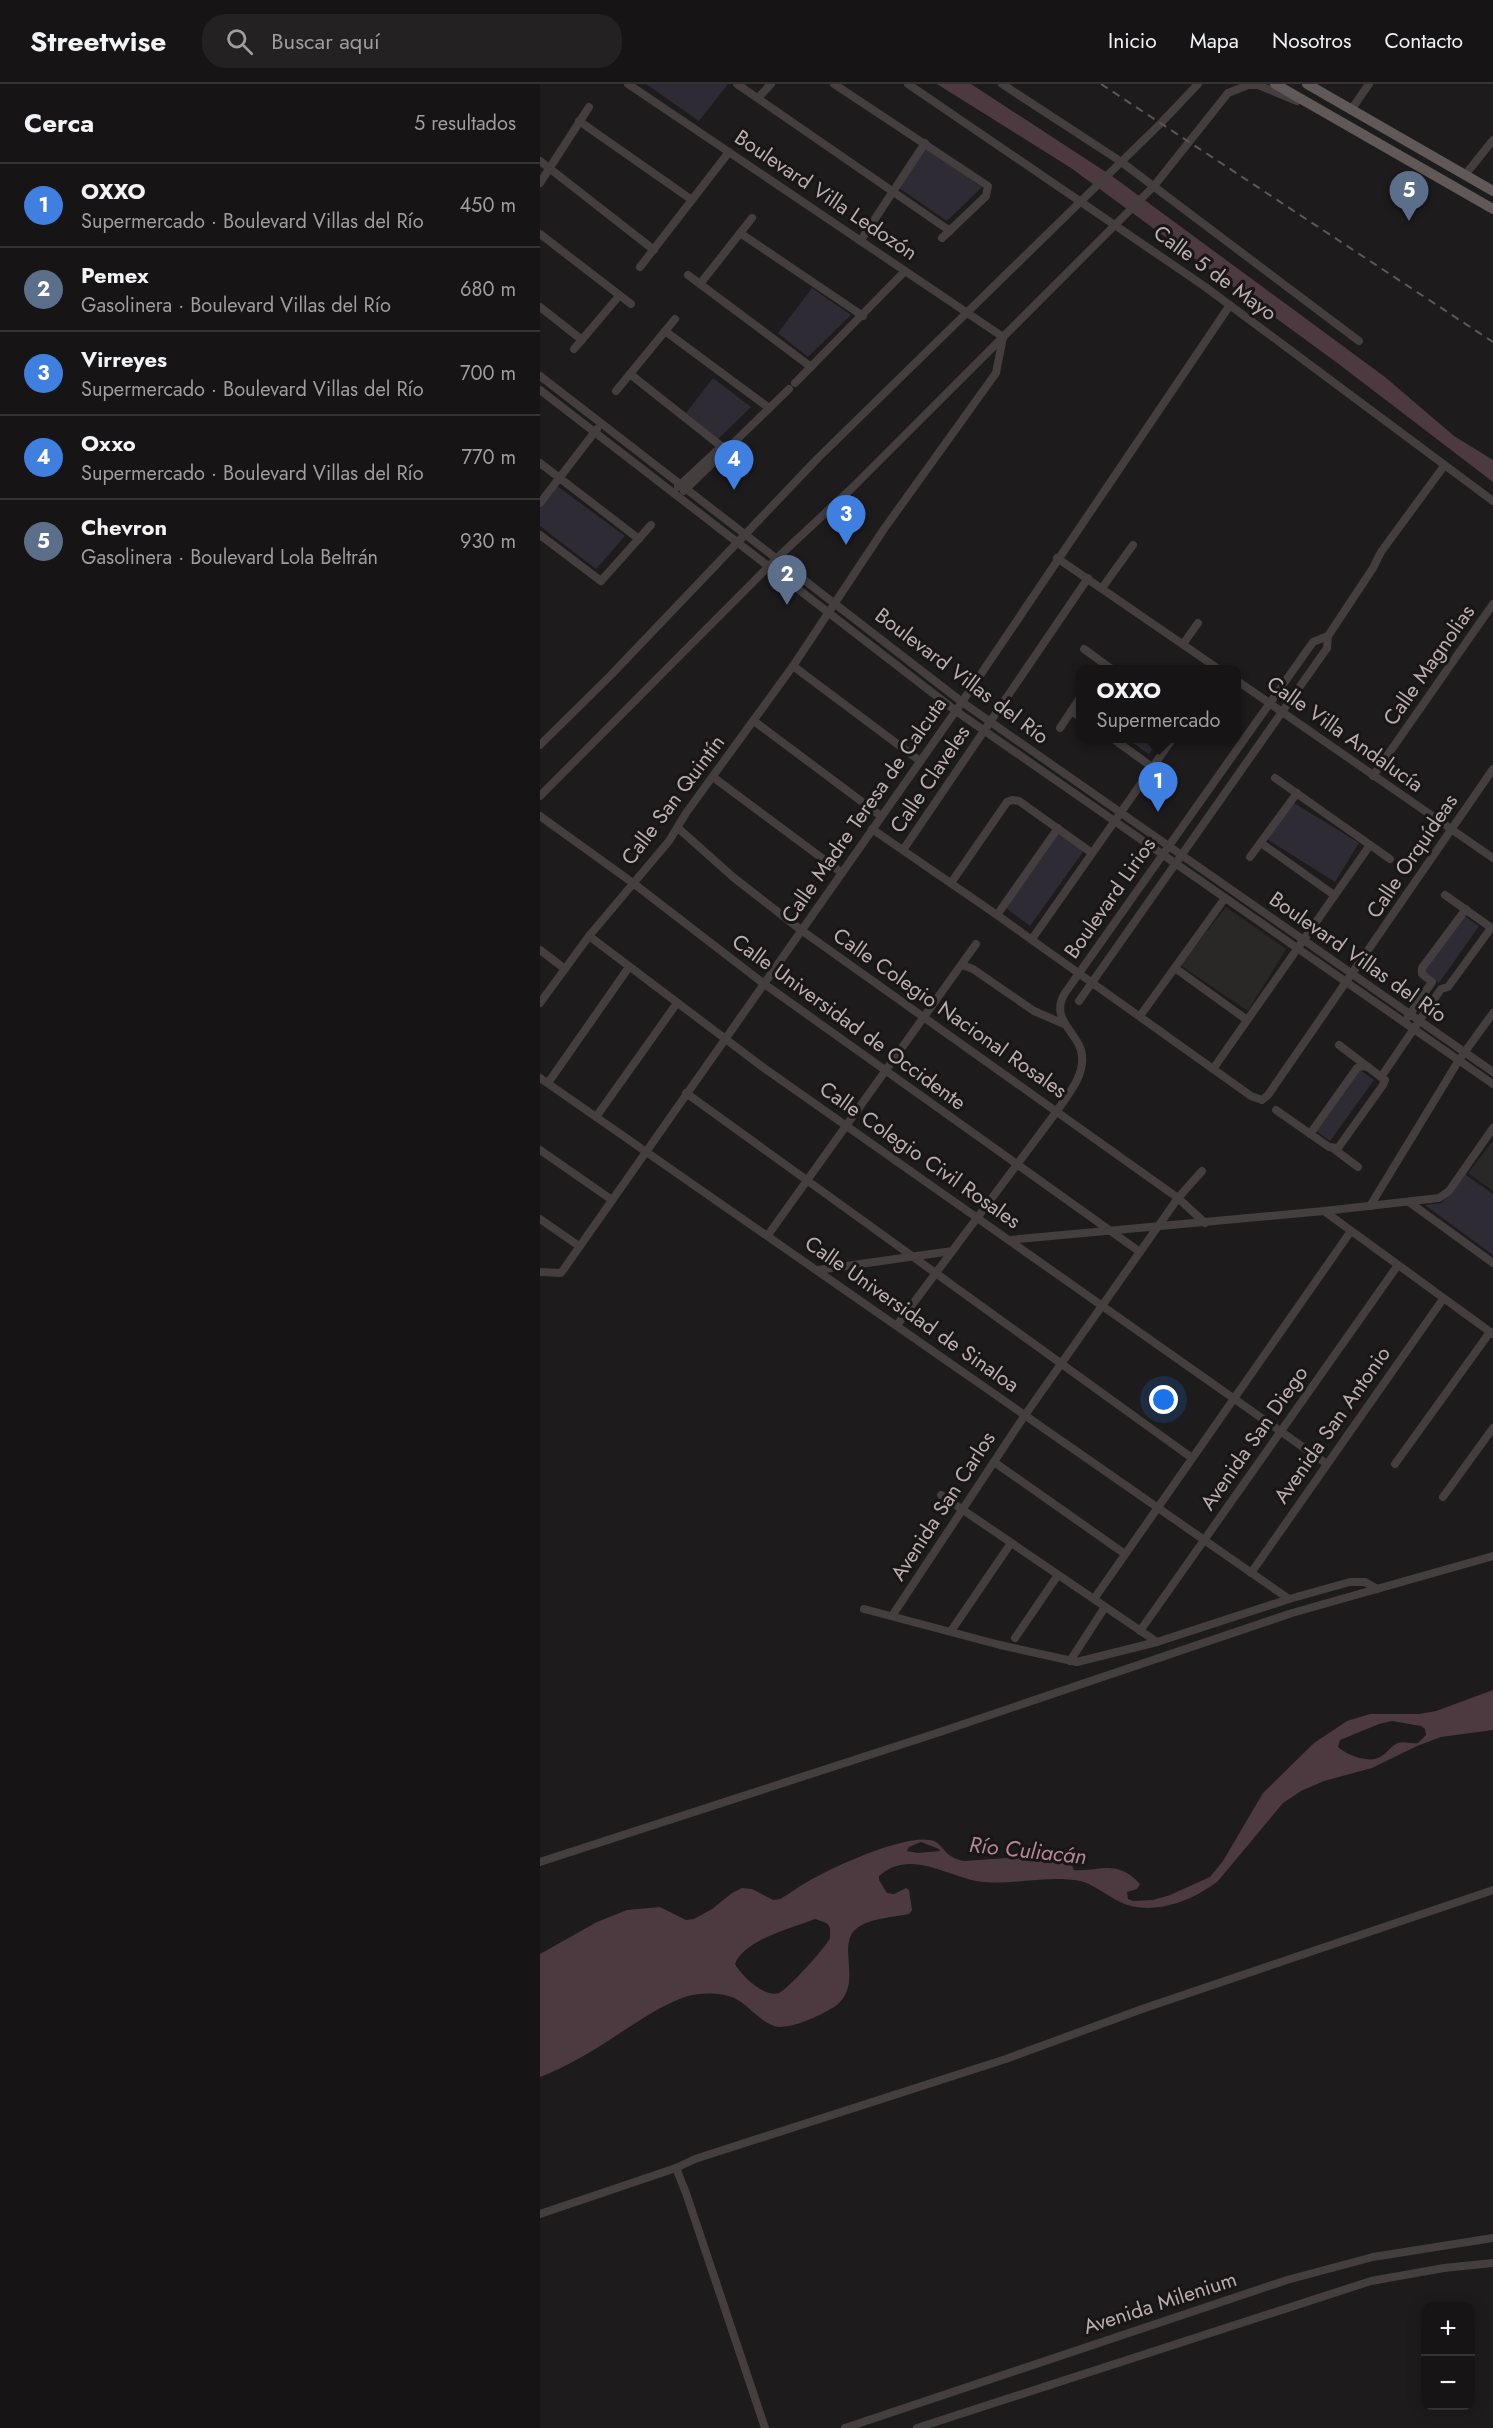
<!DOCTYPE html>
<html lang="es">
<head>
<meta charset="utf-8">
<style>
	body { margin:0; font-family:Jost,sans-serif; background:#232122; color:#f1f3f6 }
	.controls { position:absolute; right:18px; bottom:18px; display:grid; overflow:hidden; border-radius:12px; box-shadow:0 3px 15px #0003 }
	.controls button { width:54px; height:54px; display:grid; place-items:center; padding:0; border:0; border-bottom:2px solid #353334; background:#161414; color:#f1f3f6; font:30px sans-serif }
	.you { position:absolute; left:624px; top:1316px; width:21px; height:21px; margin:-15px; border:4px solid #fff; border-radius:50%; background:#1a73e8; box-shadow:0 0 0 9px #1a73e833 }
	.badge { display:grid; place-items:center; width:39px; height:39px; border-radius:50%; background:#8c9099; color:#fff; font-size:20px; font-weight:700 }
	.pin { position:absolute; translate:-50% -50px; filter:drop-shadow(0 2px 3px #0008) }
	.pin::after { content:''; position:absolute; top:32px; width:21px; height:18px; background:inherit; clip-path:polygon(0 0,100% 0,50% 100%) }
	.popup { position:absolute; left:536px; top:581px; width:165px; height:78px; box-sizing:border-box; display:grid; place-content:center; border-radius:12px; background:#161414; filter:drop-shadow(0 2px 4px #0005); font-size:20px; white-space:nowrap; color:#9e9ea0 }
	.popup b { font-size:22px; color:#f1f3f6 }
	.popup::after { content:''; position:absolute; left:50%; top:100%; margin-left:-12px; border:12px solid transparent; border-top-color:#161414 }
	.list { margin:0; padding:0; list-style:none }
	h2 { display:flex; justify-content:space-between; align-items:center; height:78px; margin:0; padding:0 24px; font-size:26px }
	h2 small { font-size:20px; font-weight:400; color:#9e9ea0 }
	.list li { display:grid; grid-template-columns:39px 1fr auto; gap:18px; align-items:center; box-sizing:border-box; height:84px; padding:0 24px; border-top:2px solid #353334 }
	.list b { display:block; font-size:22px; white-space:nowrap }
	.list p { margin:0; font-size:20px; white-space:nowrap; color:#9e9ea0 }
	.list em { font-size:20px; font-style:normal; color:#9e9ea0 }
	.icon { flex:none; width:33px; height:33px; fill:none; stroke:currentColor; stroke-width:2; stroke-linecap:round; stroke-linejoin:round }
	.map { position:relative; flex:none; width:953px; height:2344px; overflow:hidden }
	header { display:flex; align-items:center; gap:36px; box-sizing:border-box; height:84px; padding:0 30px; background:#161414; border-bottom:2px solid #353334 }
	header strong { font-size:28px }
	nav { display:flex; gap:33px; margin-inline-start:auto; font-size:21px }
	.search { width:420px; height:54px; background:#232122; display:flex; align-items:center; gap:15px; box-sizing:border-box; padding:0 21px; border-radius:24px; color:#9e9ea0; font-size:22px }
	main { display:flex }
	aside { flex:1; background:#161414 }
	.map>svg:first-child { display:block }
	.built { fill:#2a2827 }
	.green { fill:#2e2b35 }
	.water { fill:#4d3a40; fill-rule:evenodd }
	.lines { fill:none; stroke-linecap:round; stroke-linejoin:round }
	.minor { stroke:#443e3e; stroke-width:8 }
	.major { stroke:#615858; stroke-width:10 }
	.rail { stroke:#5f5757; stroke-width:2; stroke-dasharray:8 6; stroke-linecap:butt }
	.labels { text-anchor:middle; stroke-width:6; stroke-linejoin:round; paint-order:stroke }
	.street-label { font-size:21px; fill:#bcaeb0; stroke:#181616 }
	.water-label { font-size:22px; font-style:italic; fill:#b68796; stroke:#181616 }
</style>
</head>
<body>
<header>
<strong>Streetwise</strong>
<div class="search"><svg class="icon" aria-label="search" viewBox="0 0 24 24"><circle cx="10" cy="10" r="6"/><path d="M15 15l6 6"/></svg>Buscar aquí</div>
<nav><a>Inicio</a><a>Mapa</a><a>Nosotros</a><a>Contacto</a></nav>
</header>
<main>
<aside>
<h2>Cerca<small>5 resultados</small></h2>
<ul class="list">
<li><span class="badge" style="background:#3f7fe0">1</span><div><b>OXXO</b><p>Supermercado · Boulevard Villas del Río</p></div><em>450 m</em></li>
<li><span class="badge" style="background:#5c6f8a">2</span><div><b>Pemex</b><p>Gasolinera · Boulevard Villas del Río</p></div><em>680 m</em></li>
<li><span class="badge" style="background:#3f7fe0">3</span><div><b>Virreyes</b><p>Supermercado · Boulevard Villas del Río</p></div><em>700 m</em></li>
<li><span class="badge" style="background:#3f7fe0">4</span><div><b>Oxxo</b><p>Supermercado · Boulevard Villas del Río</p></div><em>770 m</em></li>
<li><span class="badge" style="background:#5c6f8a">5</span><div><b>Chevron</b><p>Gasolinera · Boulevard Lola Beltrán</p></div><em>930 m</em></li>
</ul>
</aside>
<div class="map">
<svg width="953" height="2344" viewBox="0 0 953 2344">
	<rect width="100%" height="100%" fill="#1d1b1b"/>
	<g class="built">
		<polygon points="686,823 746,865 708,927 640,881"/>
		<polygon points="953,1057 953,1107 928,1089"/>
	</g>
	<g class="green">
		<polygon points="106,0 188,0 159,37"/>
		<polygon points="385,64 442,103 407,137 359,104"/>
		<polygon points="272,204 311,231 268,273 238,249"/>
		<polygon points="173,294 211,323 178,355 146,329"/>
		<polygon points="17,402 85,452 56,485 0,442 0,424"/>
		<polygon points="587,655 620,655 609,670"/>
		<polygon points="751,717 819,759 795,798 727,755"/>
		<polygon points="520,747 545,765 490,842 466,824"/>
		<polygon points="922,830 939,842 899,899 882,887"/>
		<polygon points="819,985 834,996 790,1057 775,1046"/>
		<polygon points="923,1089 953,1110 953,1171 885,1121 902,1119"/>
	</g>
	<g class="water">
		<polygon points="397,0 431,0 572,92 845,293 914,352 953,376 953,398 796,278 531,84"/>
		<path d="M953 1606V1646L901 1653 877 1662 832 1684 784 1697 761 1707 743 1719 678 1797C653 1817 611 1833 580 1818 567 1812 554 1800 540 1797 508 1791 475 1801 444 1798 410 1795 371 1763 339 1792V1796L347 1809 354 1810 366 1804 369 1806 372 1826 369 1830C354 1833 333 1834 320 1842 292 1858 327 1900 294 1923 282 1931 248 1947 234 1942 221 1937 212 1926 201 1918 188 1908 163 1908 148 1912 123 1920 102 1935 80 1949 55 1966 28 1982 0 1993V1870L57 1838 87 1826 120 1823 146 1836 154 1835 172 1825 192 1809 202 1804 212 1805 233 1816 240 1815C249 1810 258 1803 267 1798 292 1783 363 1751 390 1756 404 1758 402 1773 424 1777L543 1769 546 1774 532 1781 534 1786C562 1788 576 1774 600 1800L597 1805 587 1808 588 1815 593 1817 613 1816 630 1811 670 1793 683 1777 723 1709 774 1659 807 1637 830 1630H879L896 1627ZM852 1637 881 1642 885 1645 886 1651 878 1659C871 1660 865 1657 858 1659 851 1662 849 1667 843 1671 832 1681 808 1672 798 1663L800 1656 839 1640ZM381 1758 399 1765 400 1767 378 1769 367 1767 369 1763ZM275 1835C281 1837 288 1838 290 1844 290 1846 290 1852 290 1854 287 1862 247 1906 239 1909 224 1914 201 1891 195 1880 204 1856 252 1844 275 1835Z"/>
	</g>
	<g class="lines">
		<g class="minor">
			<polyline points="197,0 410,147"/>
			<polyline points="294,0 448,102 446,112 402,154"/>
			<polyline points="368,0 664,202 953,417"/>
			<polyline points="462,0 580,77 819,257"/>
			<polyline points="218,14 231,0"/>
			<polyline points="811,26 829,0"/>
			<polyline points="39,37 152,116"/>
			<polyline points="0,77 114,166"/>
			<polyline points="925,91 953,56"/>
			<polyline points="0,99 49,23"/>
			<polyline points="200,149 323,232"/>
			<polyline points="0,150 91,220"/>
			<polyline points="321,156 385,59"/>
			<polyline points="100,183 189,68"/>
			<polyline points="148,191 271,283"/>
			<polyline points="160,200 212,134"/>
			<polyline points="0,223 42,256"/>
			<polyline points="125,247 229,324"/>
			<polyline points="34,265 79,212"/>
			<polyline points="90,290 186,366"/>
			<polyline points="0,292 422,618 953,988"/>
			<polyline points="255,299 365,187"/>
			<polyline points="0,306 416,627 953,1000"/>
			<polyline points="76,307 135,235"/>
			<polyline points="0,379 99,455"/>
			<polyline points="138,403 182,362"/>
			<polyline points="144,407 249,305"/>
			<polyline points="0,419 57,345"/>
			<polyline points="0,451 61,497 111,441"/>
			<polyline points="517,474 680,586"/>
			<polyline points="562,504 593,461"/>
			<polyline points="643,560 658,539"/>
			<polyline points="544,565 573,586"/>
			<polyline points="253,582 380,677"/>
			<polyline points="696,596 953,774"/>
			<polyline points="531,627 540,633"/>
			<polyline points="214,637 341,732"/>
			<polyline points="520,644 540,614"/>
			<polyline points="572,654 612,683"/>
			<polyline points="0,661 71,591 278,374 621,39 658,0"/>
			<polyline points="833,692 953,520"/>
			<polyline points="173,693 302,789"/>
			<polyline points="735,694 850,775"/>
			<polyline points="0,712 236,475 312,404 614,102 688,9 708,1 718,1 757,17"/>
			<polyline points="0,732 93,799 223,899 600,1168"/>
			<polyline points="138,744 193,793 261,846 638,1114 665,1139"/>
			<polyline points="332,745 457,831 711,1012 722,1016 728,1011 953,685"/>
			<polyline points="721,759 794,811"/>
			<polyline points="363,766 548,494"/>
			<polyline points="710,773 757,709"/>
			<polyline points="411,799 467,718 472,716 479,717 552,769"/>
			<polyline points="905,811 953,845"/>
			<polyline points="457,831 518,744"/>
			<polyline points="49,852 224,984 787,1380"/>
			<polyline points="492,855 633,654"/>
			<polyline points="0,866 25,885"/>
			<polyline points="422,881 433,885 494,927 524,940"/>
			<polyline points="635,884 707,936"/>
			<polyline points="539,917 787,564 788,552 833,484 841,468 904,382"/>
			<polyline points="0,919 49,852 129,757 146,729 253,582 344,445 456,289 463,253 88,0"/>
			<polyline points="600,932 685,814"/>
			<polyline points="868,933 892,898 882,890 882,884 926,825"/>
			<polyline points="673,985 830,761"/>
			<polyline points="841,993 901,905 908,903 951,844"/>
			<polyline points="0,994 749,1515"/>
			<polyline points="8,999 89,883"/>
			<polyline points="146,1009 652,1374"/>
			<polyline points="736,1026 789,1063 798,1064 843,1001 845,996 799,961"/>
			<polyline points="56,1033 137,919"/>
			<polyline points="770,1050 817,984 823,982 828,983"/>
			<polyline points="794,1065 818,1083"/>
			<polyline points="0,1066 72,1116"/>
			<polyline points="869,1118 953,1179"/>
			<polyline points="830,1122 919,976 953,929"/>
			<polyline points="784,1127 953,1250"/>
			<polyline points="0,1135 39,1162"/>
			<polyline points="228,1151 436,860"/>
			<polyline points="469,1156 784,1127 899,1114 909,1107 953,1044"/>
			<polyline points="278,1186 412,1167"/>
			<polyline points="0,1188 21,1189 422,618 690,221"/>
			<path d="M357 1241 517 1027C528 1010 544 993 542 972 541 950 508 936 525 909L773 558 788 552"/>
			<polyline points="454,1378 585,1470"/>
			<polyline points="855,1380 950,1248"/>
			<polyline points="401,1411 617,1558"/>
			<polyline points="903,1413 953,1344"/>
			<polyline points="711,1489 903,1215"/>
			<polyline points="554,1515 811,1147"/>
			<polyline points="324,1525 460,1561 537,1578 617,1558 749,1515 810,1498 825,1498 837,1505"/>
			<polyline points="352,1532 485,1331 638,1114 662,1087"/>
			<polyline points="411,1547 471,1459"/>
			<polyline points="600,1547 858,1181"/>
			<polyline points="475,1554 518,1491"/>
			<polyline points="530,1577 565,1523"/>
			<polyline points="0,1778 397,1649 752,1529 953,1472"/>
			<polyline points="136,2084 146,2109 225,2344"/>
			<polyline points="0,2130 136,2084 155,2075 466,1975 602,1925 953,1806"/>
			<polyline points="305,2344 747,2196 833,2173 953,2154"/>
			<polyline points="377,2344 831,2197 904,2184 953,2179"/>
		</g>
		<g class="major">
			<polyline points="735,0 953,125"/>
			<polyline points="767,0 953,107"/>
		</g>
		<polyline class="rail" points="561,0 953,258"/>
	</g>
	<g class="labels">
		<g class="street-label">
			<text transform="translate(286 111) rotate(34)" y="7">Boulevard Villa Ledozón</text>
			<text transform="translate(675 189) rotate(36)" y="7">Calle 5 de Mayo</text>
			<text transform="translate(889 581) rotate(-55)" y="7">Calle Magnolias</text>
			<text transform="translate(422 592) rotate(37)" y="7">Boulevard Villas del Río</text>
			<text transform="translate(805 650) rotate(35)" y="7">Calle Villa Andalucía</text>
			<text transform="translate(390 695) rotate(-56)" y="7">Calle Claveles</text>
			<text transform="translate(133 716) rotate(-53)" y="7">Calle San Quintín</text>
			<text transform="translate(324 726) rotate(-55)" y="7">Calle Madre Teresa de Calcuta</text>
			<text transform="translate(872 772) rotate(-56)" y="7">Calle Orquídeas</text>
			<text transform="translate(570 814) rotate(-55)" y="7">Boulevard Lirios</text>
			<text transform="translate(818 873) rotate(35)" y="7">Boulevard Villas del Río</text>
			<text transform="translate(410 929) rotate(35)" y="7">Calle Colegio Nacional Rosales</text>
			<text transform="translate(309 938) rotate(36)" y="7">Calle Universidad de Occidente</text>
			<text transform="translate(380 1071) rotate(35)" y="7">Calle Colegio Civil Rosales</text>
			<text transform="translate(372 1230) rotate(35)" y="7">Calle Universidad de Sinaloa</text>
			<text transform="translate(792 1341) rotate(-55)" y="7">Avenida San Antonio</text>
			<text transform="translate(714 1354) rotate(-55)" y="7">Avenida San Diego</text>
			<text transform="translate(403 1422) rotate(-57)" y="7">Avenida San Carlos</text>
			<text transform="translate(620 2219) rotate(-18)" y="7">Avenida Milenium</text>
		</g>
		<g class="water-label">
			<text transform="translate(488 1766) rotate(6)" y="8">Río Culiacán</text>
		</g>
	</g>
</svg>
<div class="controls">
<button>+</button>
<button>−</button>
</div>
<div class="you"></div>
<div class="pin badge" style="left:618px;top:728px;background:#3f7fe0">1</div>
<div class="popup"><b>OXXO</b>Supermercado</div>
<div class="pin badge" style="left:247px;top:521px;background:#5c6f8a">2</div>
<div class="pin badge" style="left:306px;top:461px;background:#3f7fe0">3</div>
<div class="pin badge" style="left:194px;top:406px;background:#3f7fe0">4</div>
<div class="pin badge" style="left:869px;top:137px;background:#5c6f8a">5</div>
</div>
</main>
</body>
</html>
